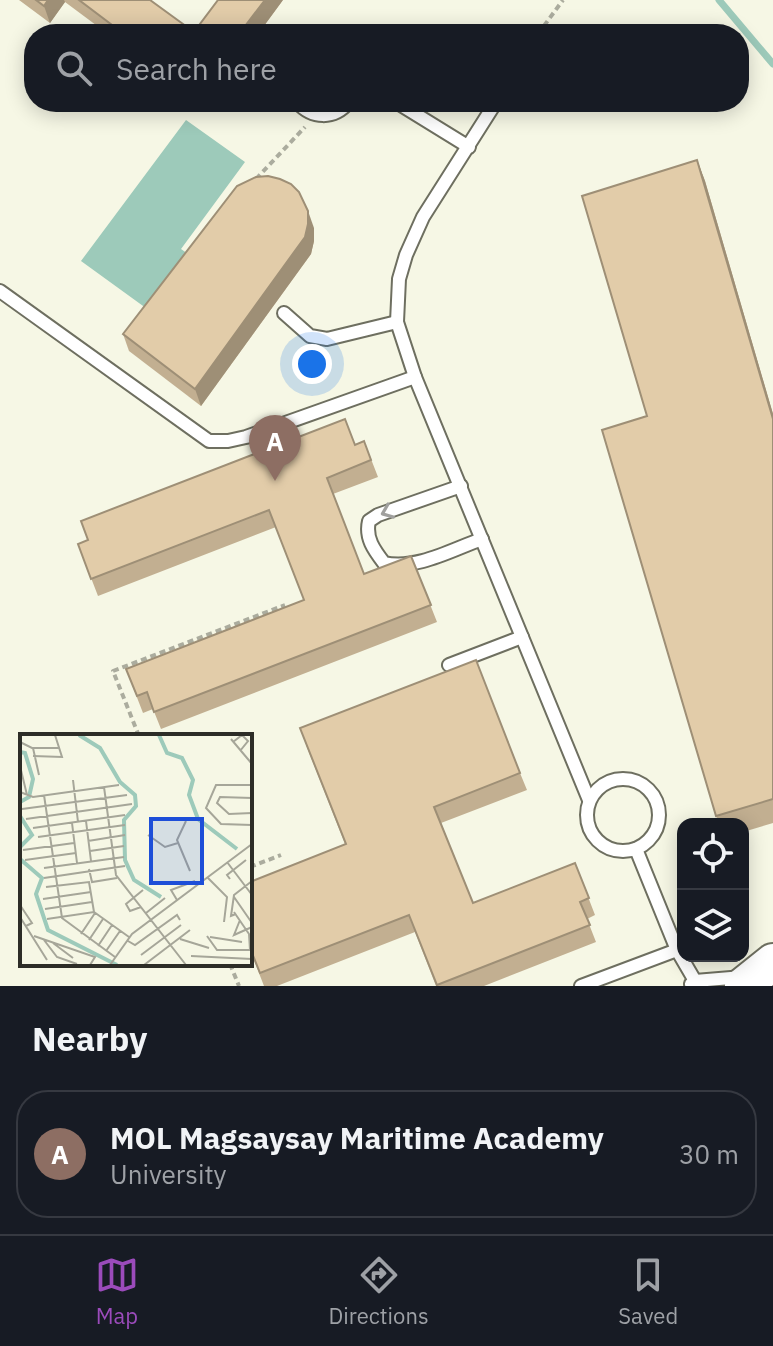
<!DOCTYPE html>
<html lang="en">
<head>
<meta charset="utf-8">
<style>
	body { margin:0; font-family:"IBM Plex Sans",sans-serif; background:#242831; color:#f1f3f6 }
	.controls { position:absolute; right:24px; bottom:24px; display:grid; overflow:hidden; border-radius:16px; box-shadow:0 4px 20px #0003 }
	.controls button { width:72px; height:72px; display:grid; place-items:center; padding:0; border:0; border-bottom:2px solid #363941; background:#171b24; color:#f1f3f6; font:40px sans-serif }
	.you { position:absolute; left:312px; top:364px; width:28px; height:28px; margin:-20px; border:6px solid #fff; border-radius:50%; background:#1a73e8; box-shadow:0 0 0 12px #1a73e833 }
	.badge { display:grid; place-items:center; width:52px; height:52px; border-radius:50%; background:#9b4bbb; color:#fff; font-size:26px; font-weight:700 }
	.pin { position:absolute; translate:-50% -66px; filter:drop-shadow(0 2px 4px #0008) }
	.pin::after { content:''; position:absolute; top:42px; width:28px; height:24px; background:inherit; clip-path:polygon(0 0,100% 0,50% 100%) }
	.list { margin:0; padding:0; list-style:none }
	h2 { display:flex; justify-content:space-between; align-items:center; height:104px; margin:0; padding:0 32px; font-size:34px }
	h2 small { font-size:26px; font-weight:400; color:#9ea1a6 }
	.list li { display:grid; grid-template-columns:52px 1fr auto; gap:24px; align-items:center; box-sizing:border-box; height:128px; margin:0 16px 16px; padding:0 16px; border:2px solid #363941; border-radius:32px }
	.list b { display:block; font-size:30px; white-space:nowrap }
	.list p { margin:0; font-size:26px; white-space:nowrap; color:#9ea1a6 }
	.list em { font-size:26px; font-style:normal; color:#9ea1a6 }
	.icon { flex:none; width:44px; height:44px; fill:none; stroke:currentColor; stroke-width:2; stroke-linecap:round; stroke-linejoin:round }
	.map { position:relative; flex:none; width:773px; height:986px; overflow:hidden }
	.search { position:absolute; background:#171b24; box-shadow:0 4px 20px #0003; left:24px; right:24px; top:24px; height:88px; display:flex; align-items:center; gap:20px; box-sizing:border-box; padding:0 28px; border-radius:32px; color:#9ea1a6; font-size:30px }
	.sheet { height:248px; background:#171b24 }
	nav { display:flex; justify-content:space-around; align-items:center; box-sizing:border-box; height:112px; border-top:2px solid #363941; background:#171b24; font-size:22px; color:#9ea1a6 }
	nav a { display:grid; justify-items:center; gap:4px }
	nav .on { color:#9b4bbb }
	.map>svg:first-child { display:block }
	.water { fill:#9dcaba }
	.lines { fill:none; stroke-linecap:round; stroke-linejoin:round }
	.stream { stroke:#9dcaba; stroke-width:7 }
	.service-casing { stroke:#6e6f60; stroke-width:16 }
	.secondary-casing { stroke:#6e6f60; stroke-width:40 }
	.path { stroke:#abac9e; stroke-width:4; stroke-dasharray:6 4; stroke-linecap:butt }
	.service { stroke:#fff; stroke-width:12 }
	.secondary { stroke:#fff; stroke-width:36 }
	.wall { fill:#c2af91 }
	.shaded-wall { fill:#9e8f76 }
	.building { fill:#e2cca9; stroke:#9e8f76; stroke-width:2 }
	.oneway { stroke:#a0a09e }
	.inset-river { fill:none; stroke:#9dcaba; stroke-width:4 }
	.inset-road { fill:none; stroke:#a6a699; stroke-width:2 }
	.view { fill:#1d4ed8; fill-opacity:0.15; stroke:#1d4ed8; stroke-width:4 }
	.inset-edge { fill:none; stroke:#2d2d27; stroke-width:4 }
</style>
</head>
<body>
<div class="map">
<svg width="773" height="986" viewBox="0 0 773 986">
	<rect width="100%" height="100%" fill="#f6f7e5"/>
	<polygon class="water" points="186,120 245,162 181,249 191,256 150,311 81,261"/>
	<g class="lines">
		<polyline class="stream" points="719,0 773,64"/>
		<g class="service-casing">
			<g id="service">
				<path d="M297 102C312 119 334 120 349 102"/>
				<polyline points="396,102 469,147"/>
				<polyline points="496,102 423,217 406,255 399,279 397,322 415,377 589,800"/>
				<polyline points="0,291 209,441 228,441 246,437 415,377"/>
				<polyline points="284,313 310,336 327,339 397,322"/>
				<path d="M461 486 378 515 369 521C365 538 374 550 384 563 417 570 451 550 482 539"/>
				<polyline points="449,665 522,637"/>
				<circle cx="623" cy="815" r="36"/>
				<polyline points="636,849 677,950 698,986"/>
				<polyline points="691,984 695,981 743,977"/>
				<polyline points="581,986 677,950"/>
			</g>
		</g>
		<g class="secondary-casing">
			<polyline id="secondary" points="743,986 773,962"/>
		</g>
		<g class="path">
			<polyline points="538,34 563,0"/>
			<polyline points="256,179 305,127"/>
			<polyline points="139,736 113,671 285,605"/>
			<polyline points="250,867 281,855"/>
			<polyline points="230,964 239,986"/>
		</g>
		<use href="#service" class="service"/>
		<use href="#secondary" class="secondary"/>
	</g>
	<g class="wall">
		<polygon points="19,0 150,0 194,32 283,0 258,34 108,34 65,2 50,23"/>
		<polygon points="697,160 705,181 773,414 773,823 743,832 743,824 719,824 716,816 647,416"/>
		<polygon points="314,228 314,241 311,254 201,406 129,351 123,334"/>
		<polygon points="364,441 378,477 333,494 364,574 411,556 437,622 161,729 153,709 143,713 126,669 304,600 276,527 98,596 78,544"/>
		<polygon points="306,745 520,773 527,790 441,823 473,903 575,863 595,915 587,919 596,942 484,986 436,986 415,932 277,986 264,986 250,950 345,844"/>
	</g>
	<g class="shaded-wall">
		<polygon points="48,0 64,0 65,2 50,23 44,6"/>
		<polygon points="265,0 283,0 258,34 239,34"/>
		<polygon points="697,160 705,181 773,414 773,419"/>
		<polygon points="308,211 314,228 314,241 311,254 201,406 195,389"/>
	</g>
	<g class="building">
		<polygon points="36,0 48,0 44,6"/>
		<polygon points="79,0 150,0 194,32 193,34 124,34"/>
		<polygon points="218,0 265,0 239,34 196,34 194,32"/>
		<polygon points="697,160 773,419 773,799 716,816 602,430 647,416 582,196"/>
		<polygon points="268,176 280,179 291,184 299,192 308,211 308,224 305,237 195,389 123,334 237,186 256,177"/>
		<polygon points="345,419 355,445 364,441 371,460 327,478 364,574 411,556 431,605 154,712 147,692 137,696 126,669 304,600 269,510 91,579 78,544 88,540 81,521"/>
		<polygon points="476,660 520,773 434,807 473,903 575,863 589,898 580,902 590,925 437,985 409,915 260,973 250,948 250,882 346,844 300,728"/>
	</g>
	<defs><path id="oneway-chevron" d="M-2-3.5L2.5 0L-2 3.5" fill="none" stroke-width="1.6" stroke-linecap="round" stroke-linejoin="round" transform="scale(2)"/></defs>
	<use class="oneway" href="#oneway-chevron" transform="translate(387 512) rotate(158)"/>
	<g transform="translate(20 734)">
		<rect width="232" height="232" fill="#f6f7e5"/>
		<path class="inset-river" d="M59 1 80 14 100 48 115 61 116 72 104 86 105 126 114 146 141 163M139 1 147 19 162 24 173 46 169 61 178 85 217 115M0 18 5 19 13 45 9 63 0 68M0 82 12 101 0 113M0 125 22 144 16 160 28 196 97 231"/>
		<path class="inset-road" d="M211 5 232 30M0 8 12 14H40M213 8 222 1 228 7 220 17M13 14 19 41M13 22 42 23 35 1M0 32 7 61M53 46 58 88M232 51H196L186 74 201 90 232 91M84 53 96 141 166 231M0 58 13 63 99 51M24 61 42 184 95 223M232 64 200 63 197 69 209 80 232 79M2 75 107 61M6 85 112 70M66 87 71 127M166 87 157 106 170 137M52 89 57 129M13 94 105 81M128 101 145 113 158 109M18 103 105 91M68 107 105 101M3 116 54 109M70 117 104 112M5 126 56 119M207 128 232 161M24 134 104 123M69 135 72 148 97 144M187 143 207 163 204 188M24 144 105 132M210 145 207 141 226 126M26 153 69 148 74 178M214 163 232 189M23 165 71 158M157 166 151 156 175 147M0 171 12 189 6 192M121 173 110 177 106 170 123 156M25 175 72 168M214 178 229 200 230 216M126 179 145 164M216 180 211 182 214 161 232 147M0 183 27 226M27 185 74 178 109 203M220 186 214 201 232 193M61 200 75 179M14 202 75 223 70 231M187 202 197 216H232M190 203 222 208M160 205 189 214M24 206 37 223 57 230M69 206 83 185M108 207 115 211 157 181 160 186M33 209 53 224M78 212 92 191M86 217 100 197M121 221 161 191M171 222 232 225M90 231 112 200 232 110M124 231 170 196"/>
		<path class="view" d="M131 85H182V149H131Z"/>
		<rect width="232" height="232" class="inset-edge"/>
	</g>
</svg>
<div class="controls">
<button><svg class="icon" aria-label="locate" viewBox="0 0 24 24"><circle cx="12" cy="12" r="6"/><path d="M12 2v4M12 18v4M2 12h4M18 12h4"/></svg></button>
<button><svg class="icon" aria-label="layers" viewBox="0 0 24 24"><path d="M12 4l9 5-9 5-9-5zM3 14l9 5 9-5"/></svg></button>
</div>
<div class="you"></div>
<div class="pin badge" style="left:275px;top:481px;background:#8d6e63">A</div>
<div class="search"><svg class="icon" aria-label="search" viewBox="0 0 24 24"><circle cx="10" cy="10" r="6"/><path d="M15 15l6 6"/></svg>Search here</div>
</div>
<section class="sheet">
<h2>Nearby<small></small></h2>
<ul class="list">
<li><span class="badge" style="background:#8d6e63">A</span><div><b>MOL Magsaysay Maritime Academy</b><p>University</p></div><em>30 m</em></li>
</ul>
</section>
<nav>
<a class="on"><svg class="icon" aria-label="map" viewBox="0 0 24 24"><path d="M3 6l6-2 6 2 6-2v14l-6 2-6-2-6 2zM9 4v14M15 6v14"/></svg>Map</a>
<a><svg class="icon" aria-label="directions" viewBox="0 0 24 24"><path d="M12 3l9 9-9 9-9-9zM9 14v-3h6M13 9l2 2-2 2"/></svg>Directions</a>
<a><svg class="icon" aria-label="saved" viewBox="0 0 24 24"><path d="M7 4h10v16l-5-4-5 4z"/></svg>Saved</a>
</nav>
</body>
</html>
